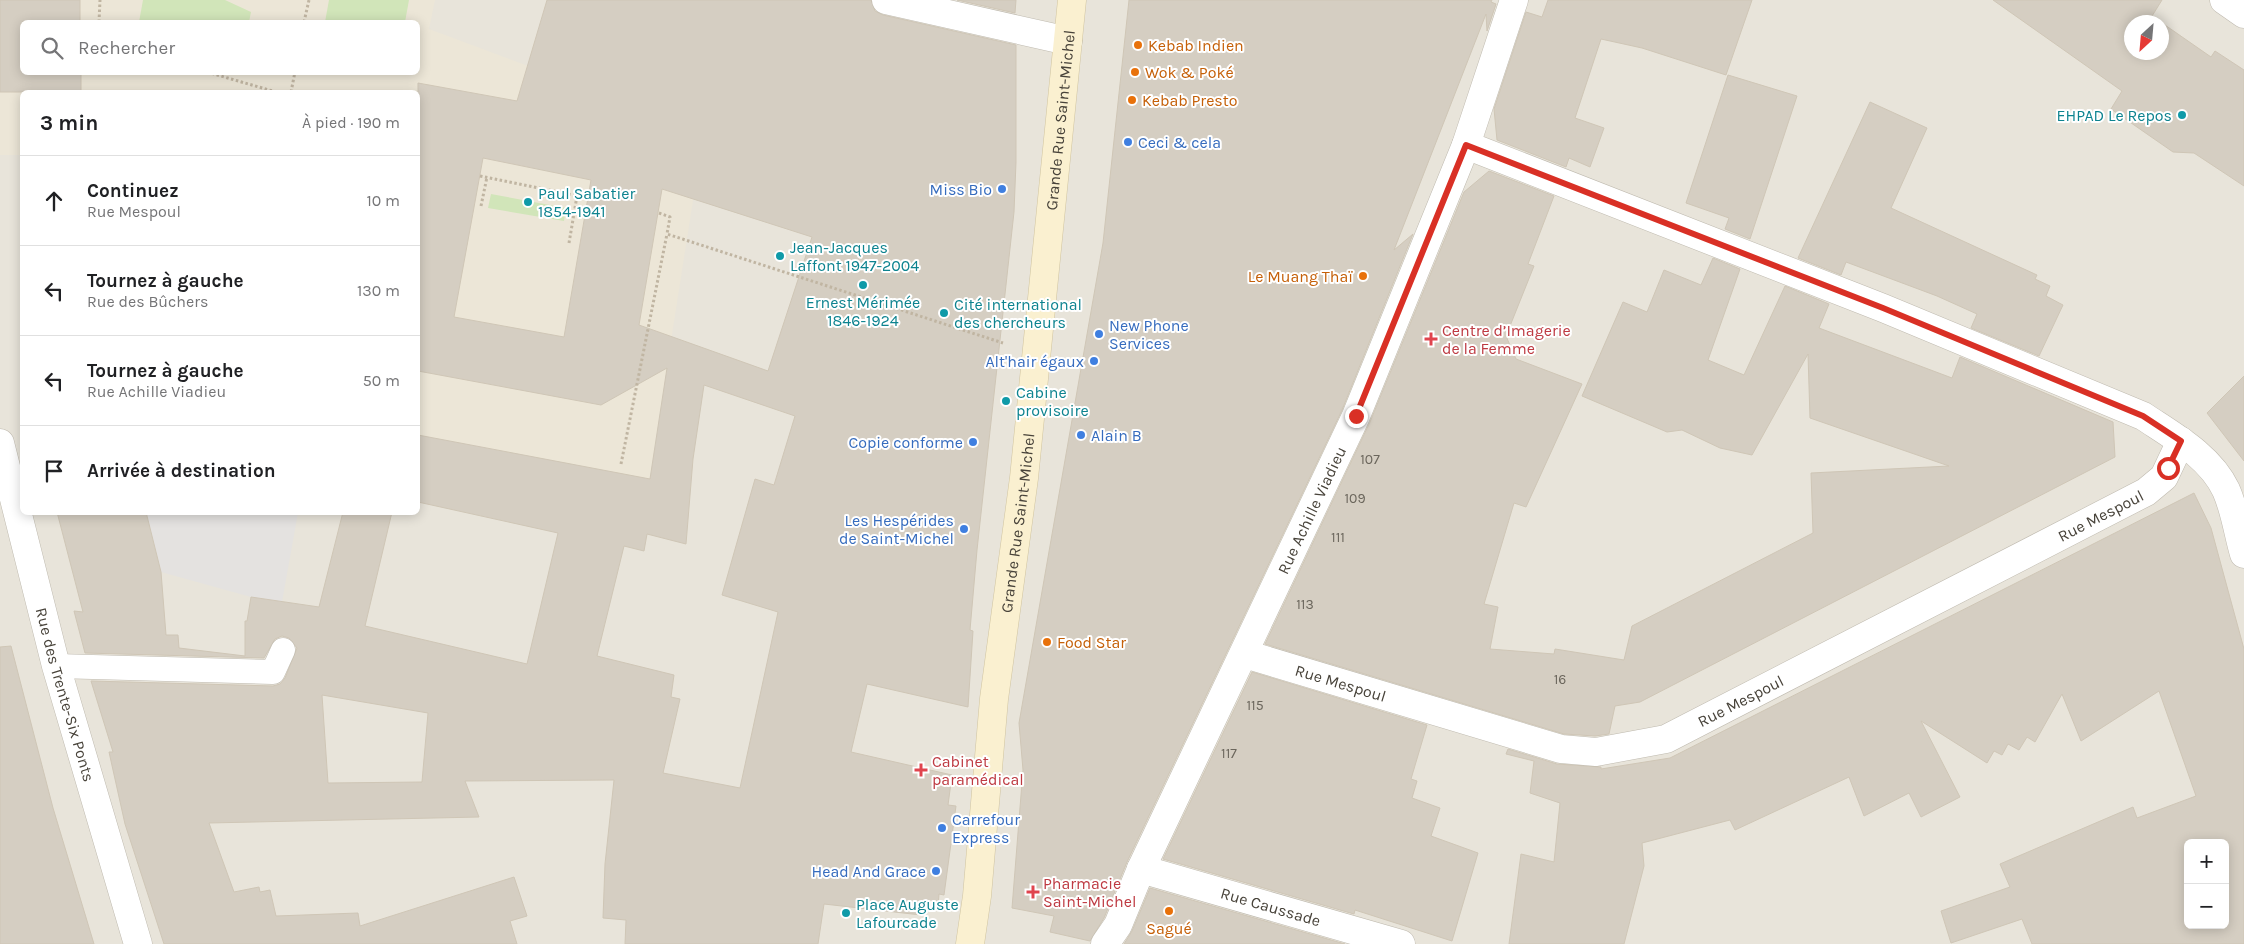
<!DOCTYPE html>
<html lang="fr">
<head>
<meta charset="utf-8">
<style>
	body { margin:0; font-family:Karla,sans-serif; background:#f2f2f2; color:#202124 }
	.controls { position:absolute; right:15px; bottom:15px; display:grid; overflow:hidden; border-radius:8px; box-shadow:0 2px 12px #0003 }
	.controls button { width:45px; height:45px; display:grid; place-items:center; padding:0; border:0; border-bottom:1px solid #e0e0e0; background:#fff; color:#202124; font:25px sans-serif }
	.compass { position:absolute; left:2124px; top:15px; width:45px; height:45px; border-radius:50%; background:#fff; box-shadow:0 2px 12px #0003; rotate:206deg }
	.stop { position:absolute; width:15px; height:15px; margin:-11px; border:4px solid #d93025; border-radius:50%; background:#fff }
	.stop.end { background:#d93025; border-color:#fff; box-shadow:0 1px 5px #0008 }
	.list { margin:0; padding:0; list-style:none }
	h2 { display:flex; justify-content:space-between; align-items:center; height:65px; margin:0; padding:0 20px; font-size:21px }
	h2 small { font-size:16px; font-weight:400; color:#757577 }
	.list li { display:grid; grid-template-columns:32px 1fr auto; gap:15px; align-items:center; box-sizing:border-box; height:90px; padding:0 20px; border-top:1px solid #e0e0e0 }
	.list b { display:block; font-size:19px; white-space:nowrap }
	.list p { margin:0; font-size:16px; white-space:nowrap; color:#757577 }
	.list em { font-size:16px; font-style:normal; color:#757577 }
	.icon { flex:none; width:28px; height:28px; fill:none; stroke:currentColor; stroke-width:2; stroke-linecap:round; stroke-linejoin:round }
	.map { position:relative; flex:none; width:2244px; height:944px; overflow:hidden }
	.search { position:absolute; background:#fff; box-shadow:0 2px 12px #0003; left:20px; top:20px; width:400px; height:55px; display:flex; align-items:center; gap:12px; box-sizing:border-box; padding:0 18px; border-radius:8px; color:#757577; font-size:19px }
	.panel { position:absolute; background:#fff; box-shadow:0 2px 12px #0003; left:20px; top:90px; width:400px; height:425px; border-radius:8px }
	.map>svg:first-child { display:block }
	.residential { fill:#e8e4da; fill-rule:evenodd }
	.education { fill:#ece6d7; fill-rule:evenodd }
	.green { fill:#d1e5b9 }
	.parking { fill:#e4e2e0 }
	.building { fill:#d5cec2; stroke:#cfc6b6; fill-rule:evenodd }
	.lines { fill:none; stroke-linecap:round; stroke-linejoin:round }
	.service-casing { stroke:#bfbaaf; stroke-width:25 }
	.minor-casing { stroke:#bfbaaf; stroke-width:29 }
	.tertiary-casing { stroke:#bfbaaf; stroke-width:29 }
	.secondary-casing { stroke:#d0c4a0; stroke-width:29 }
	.path { stroke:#c0b5a2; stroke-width:3; stroke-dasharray:2.5 2.5; stroke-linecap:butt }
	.service { stroke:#fff; stroke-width:24 }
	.minor { stroke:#fff; stroke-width:28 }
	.tertiary { stroke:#fff; stroke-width:28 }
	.secondary { stroke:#faf0d0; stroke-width:28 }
	.route { stroke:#d93025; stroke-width:6 }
	.food-dot { fill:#e8710a; stroke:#fff; stroke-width:2 }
	.culture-dot { fill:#0f9aa8; stroke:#fff; stroke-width:2 }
	.shop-dot { fill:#3f7fe0; stroke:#fff; stroke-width:2 }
	.health-dot { fill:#e0444e; stroke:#fff; stroke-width:2 }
	.labels { text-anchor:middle; stroke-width:4; stroke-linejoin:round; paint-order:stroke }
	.number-label { font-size:14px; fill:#6b665c }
	.food-label { font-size:16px; fill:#c56008; stroke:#fff; text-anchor:start }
	.culture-label { font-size:16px; fill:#0d838f; stroke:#fff; text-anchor:start }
	.street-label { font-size:16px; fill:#48433a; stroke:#fff }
	.shop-label { font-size:16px; fill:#366cbe; stroke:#fff; text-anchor:end }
	.health-label { font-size:16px; fill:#be3a42; stroke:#fff; text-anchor:start }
</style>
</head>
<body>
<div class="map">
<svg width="2244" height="944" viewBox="0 0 2244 944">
	<rect width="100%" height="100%" fill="#f4f2ec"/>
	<path class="residential" d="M0 0H2244V944H0ZM22 22H418V72H22ZM2132 22H2162V52H2132ZM22 92H418V512H22ZM2188 843H2225V925H2188Z"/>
	<path class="education" d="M0 0H435L429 29 528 66 699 162 642 526 418 474V92H22V155H0ZM22 22H418V72H22Z"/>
	<g class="green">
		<polygon points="143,0 225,0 251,12 249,22 139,22"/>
		<polygon points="329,0 409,0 405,22 325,22"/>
		<polygon points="491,194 566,208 564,221 488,208"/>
	</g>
	<polygon class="parking" points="146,513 298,513 282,602 251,597 161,572"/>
	<g class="building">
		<polygon points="0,0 80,0 80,22 22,22 22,72 81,72 81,92 0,92"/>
		<path d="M547 0H871L875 11 883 15 1016 45V162L1014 212 977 550 970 630 973 631 968 707 867 684 851 752 952 775 948 805 956 806 944 895 939 894 938 907 923 905 921 915 824 904 818 944H625L626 920 603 918 605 864 614 780 465 781 479 817 209 823 234 892 259 887 260 892 270 890 276 916 358 913 360 926 514 877 527 916 510 921 517 944H164L125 824 109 752H113L91 681 273 686 280 684 285 678 297 648 289 638 282 636 275 639 264 658 85 653 74 611 83 612 57 512H146L161 572 166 635H178L179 648 245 656V621H247L251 597 319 607 343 512H392L365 626 527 664 558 533 418 502V435L650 479 667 368 601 405 418 371V83L517 101ZM483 158 591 180 564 337 454 317ZM662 189 812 237 768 371 639 325ZM704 385 795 416 774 485 755 479 722 595 778 612 740 788 663 773 680 699 671 697 674 675 597 656 624 546 644 551 647 534 686 544 693 459ZM322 695 428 713 422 782 328 783Z"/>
		<polygon points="957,0 1016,0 1015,13"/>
		<polygon points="1129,0 1492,0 1491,2 1496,4 1487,31 1486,14 1394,250 1413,234 1342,410 1127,862 1104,918 1090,941 1050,932 1054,916 1012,908 1023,770 1019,723 1103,243"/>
		<polygon points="1548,0 1752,0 1726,75 1642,48 1601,39 1575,118 1604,128 1590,167 1569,158 1566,167 1497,140 1494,109 1526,12 1542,17"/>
		<path d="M1993 0H2162L2152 16 2211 57 2215 51 2244 70V186L2194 153 2173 152 2111 109 2122 91ZM2132 22H2162V52H2132Z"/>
		<polygon points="1728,75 1797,96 1750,239 1725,229 1729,218 1686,203"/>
		<polygon points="1870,102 1927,128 1891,208 2037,275 2035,279 2050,286 2046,296 2063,305 2039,356 1971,328 1977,314 1937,296 1846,262 1841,275 1798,258"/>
		<polygon points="1489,171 1554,196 1528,264 1534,266 1506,336 1516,359 1582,384 1526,507 1514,503 1484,604 1498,607 1490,649 1554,654 1555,649 1624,660 1632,626 1813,533 1811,473 1949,466 1810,418 1808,354 1752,455 1720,448 1682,430 1667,432 1582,396 1623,302 1647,312 1664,270 1701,285 1713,258 1740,269 1708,360 1744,375 1785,286 1829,304 1819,328 1952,378 1960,357 2113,422 2115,457 1640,702 1615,706 1609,734 1595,736 1564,734 1265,644 1370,422 1464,192"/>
		<polygon points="2244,376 2244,461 2207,413"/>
		<path d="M2194 493 2211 528 2244 649V944H2032L2022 919 1951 943 1941 911 2010 887 2000 864 2133 807 2137 818 2196 796 2159 691 2081 741 2062 694 2035 742 2027 737 2019 750 2008 744 2002 755 1994 751 1987 763 1921 721 1960 797 1921 817 1909 793 1864 816 1849 777 1735 830 1730 820 1642 843 1644 866 1624 944H1509L1521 854 1554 862 1560 803 1530 793 1534 761 1506 754 1508 749 1557 764 1601 767V769L1670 758ZM2188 843H2225V925H2188Z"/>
		<polygon points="11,646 53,808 94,944 0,944 0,647"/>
		<polygon points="1252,672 1427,725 1411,779 1417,781 1412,798 1440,808 1431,836 1478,853 1452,941 1355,910 1354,914 1163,859"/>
		<polygon points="1150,888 1345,944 1124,944 1132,931"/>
	</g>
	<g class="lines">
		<g class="service-casing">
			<polyline id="service" points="56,666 273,672 283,650"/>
		</g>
		<g class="minor-casing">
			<g id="minor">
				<polyline points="886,0 1068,41"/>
				<polyline points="2224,0 2244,14"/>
				<path d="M1466 145 1883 308 2143 416C2173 436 2210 456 2226 490 2235 510 2238 534 2244 554"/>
				<path id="s1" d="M0 443 56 666 138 944"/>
				<path id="s2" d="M1245 654 1561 749 1596 752 1666 739 2146 492 2164 477 2181 441"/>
				<path id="s3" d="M1141 869 1401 944"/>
			</g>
		</g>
		<g class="tertiary-casing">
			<g id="tertiary">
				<path id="s4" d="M1105 944 1118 925 1141 869 1356 416 1466 145 1514 0"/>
			</g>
		</g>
		<g class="secondary-casing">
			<g id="secondary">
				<path id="s5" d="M970 944 977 896 994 699 1024 478 1072 0"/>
			</g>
		</g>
		<g class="path">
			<polyline points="34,22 37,22"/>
			<polyline points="99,22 100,0"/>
			<polyline points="304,22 309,0"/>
			<polyline points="207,72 276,92"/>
			<polyline points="291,92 295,72"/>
			<polyline points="480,176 588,198"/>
			<polyline points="481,206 487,177"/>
			<polyline points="659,213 670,217 667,234 1003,343"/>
			<polyline points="569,243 577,196"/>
			<polyline points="621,464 667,234"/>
		</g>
		<use href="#service" class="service"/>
		<use href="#minor" class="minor"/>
		<use href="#tertiary" class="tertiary"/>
		<use href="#secondary" class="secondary"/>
	</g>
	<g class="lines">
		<polyline class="route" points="1356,416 1466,145 1883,308 2143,416 2181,441 2168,468"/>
	</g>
	<g class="food-dot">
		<circle cx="1138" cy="45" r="5"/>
		<circle cx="1135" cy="72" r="5"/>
		<circle cx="1132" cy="100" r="5"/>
		<circle cx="1363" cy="276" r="5"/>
		<circle cx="1047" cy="642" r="5"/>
		<circle cx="1169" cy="911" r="5"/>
	</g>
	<g class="culture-dot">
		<circle cx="2182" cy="115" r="5"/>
		<circle cx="528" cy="202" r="5"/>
		<circle cx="780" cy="256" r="5"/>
		<circle cx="863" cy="285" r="5"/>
		<circle cx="944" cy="313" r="5"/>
		<circle cx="1006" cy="401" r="5"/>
		<circle cx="846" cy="913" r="5"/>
	</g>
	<g class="shop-dot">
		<circle cx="1128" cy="142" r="5"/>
		<circle cx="1002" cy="189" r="5"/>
		<circle cx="1099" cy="334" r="5"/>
		<circle cx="1094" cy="361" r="5"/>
		<circle cx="1081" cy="435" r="5"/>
		<circle cx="973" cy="442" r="5"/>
		<circle cx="964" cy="529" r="5"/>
		<circle cx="942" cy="828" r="5"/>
		<circle cx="936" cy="871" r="5"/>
	</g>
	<g class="health-dot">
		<path d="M1428.5 331.5h5v5h5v5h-5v5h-5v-5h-5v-5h5z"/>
		<path d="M918.5 762.5h5v5h5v5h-5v5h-5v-5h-5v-5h5z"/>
		<path d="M1030.5 884.5h5v5h5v5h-5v5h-5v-5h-5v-5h5z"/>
	</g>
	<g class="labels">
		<g class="number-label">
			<text x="1370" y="464">107</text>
			<text x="1355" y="503">109</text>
			<text x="1338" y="542">111</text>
			<text x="1305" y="609">113</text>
			<text x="1560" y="684">16</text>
			<text x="1255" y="710">115</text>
			<text x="1229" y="758">117</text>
		</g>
		<g class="food-label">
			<text x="1148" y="51">Kebab Indien</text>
			<text x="1145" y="78">Wok &amp; Poké</text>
			<text x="1142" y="106">Kebab Presto</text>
			<text x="1353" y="282" text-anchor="end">Le Muang Thaï</text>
			<text x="1057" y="648">Food Star</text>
			<text x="1169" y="934" text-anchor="middle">Sagué</text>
		</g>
		<g class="culture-label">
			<text x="2172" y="121" text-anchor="end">EHPAD Le Repos</text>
			<text x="538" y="199">Paul Sabatier<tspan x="538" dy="18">1854-1941</tspan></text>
			<text x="790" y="253">Jean-Jacques<tspan x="790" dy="18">Laffont 1947-2004</tspan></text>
			<text x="863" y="308" text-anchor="middle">Ernest Mérimée<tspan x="863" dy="18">1846-1924</tspan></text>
			<text x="954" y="310">Cité international<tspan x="954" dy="18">des chercheurs</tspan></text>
			<text x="1016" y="398">Cabine<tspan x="1016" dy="18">provisoire</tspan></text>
			<text x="856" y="910">Place Auguste<tspan x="856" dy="18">Lafourcade</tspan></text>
		</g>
		<g class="street-label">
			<text dy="6" stroke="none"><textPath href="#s5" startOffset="829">Grande Rue Saint-Michel</textPath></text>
			<text dy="6" stroke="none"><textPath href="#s4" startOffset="481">Rue Achille Viadieu</textPath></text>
			<text dy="6" stroke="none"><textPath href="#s2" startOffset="925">Rue Mespoul</textPath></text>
			<text dy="6" stroke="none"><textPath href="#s5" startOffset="424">Grande Rue Saint-Michel</textPath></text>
			<text dy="6" stroke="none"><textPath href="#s2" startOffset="100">Rue Mespoul</textPath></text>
			<text dy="6" stroke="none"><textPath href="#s1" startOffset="260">Rue des Trente-Six Ponts</textPath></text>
			<text dy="6" stroke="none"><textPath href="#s2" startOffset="520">Rue Mespoul</textPath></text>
			<text dy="6" stroke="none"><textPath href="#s3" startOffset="135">Rue Caussade</textPath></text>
		</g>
		<g class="shop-label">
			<text x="1138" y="148" text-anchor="start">Ceci &amp; cela</text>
			<text x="992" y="195">Miss Bio</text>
			<text x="1109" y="331" text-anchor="start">New Phone<tspan x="1109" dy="18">Services</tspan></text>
			<text x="1084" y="367">Alt'hair égaux</text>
			<text x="1091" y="441" text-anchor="start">Alain B</text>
			<text x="963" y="448">Copie conforme</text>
			<text x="954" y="526">Les Hespérides<tspan x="954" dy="18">de Saint-Michel</tspan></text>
			<text x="952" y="825" text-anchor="start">Carrefour<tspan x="952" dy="18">Express</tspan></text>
			<text x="926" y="877">Head And Grace</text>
		</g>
		<g class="health-label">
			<text x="1442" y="336">Centre d’Imagerie<tspan x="1442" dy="18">de la Femme</tspan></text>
			<text x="932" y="767">Cabinet<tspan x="932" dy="18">paramédical</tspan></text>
			<text x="1043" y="889">Pharmacie<tspan x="1043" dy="18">Saint-Michel</tspan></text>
		</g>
	</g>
</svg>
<div class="controls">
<button>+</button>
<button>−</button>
</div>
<svg class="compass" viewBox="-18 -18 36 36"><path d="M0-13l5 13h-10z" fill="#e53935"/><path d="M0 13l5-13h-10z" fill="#757577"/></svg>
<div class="stop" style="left:2168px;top:468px"></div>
<div class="stop end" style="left:1356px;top:416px"></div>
<div class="search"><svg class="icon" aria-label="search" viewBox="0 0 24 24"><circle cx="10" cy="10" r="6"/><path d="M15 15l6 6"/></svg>Rechercher</div>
<section class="panel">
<h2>3 min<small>À pied · 190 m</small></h2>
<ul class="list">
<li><svg class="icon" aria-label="ahead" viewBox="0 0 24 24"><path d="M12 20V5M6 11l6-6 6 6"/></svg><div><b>Continuez</b><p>Rue Mespoul</p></div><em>10 m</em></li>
<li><svg class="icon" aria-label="left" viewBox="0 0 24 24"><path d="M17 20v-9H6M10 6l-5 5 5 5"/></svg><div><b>Tournez à gauche</b><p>Rue des Bûchers</p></div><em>130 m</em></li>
<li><svg class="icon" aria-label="left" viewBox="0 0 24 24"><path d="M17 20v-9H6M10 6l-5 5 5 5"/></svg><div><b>Tournez à gauche</b><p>Rue Achille Viadieu</p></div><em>50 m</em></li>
<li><svg class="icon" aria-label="arrive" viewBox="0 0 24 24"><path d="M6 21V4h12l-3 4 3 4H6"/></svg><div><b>Arrivée à destination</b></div></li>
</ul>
</section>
</div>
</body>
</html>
